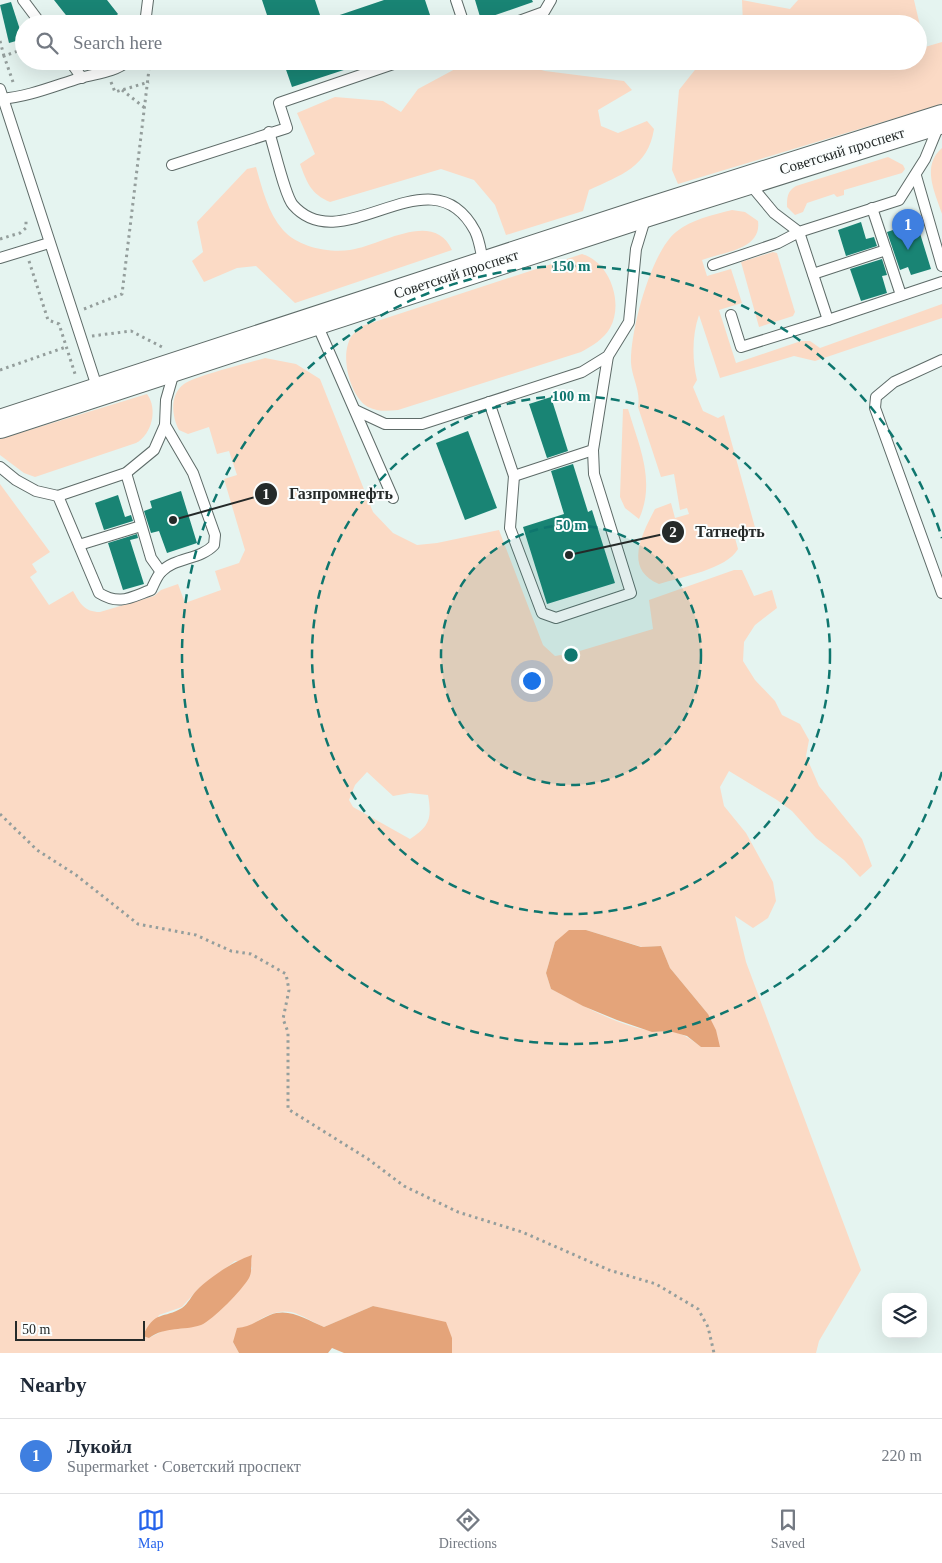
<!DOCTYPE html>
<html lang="en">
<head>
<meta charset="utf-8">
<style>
	body { margin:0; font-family:Georgia,serif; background:#f6f6f7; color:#1f2937 }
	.controls { position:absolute; right:15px; bottom:15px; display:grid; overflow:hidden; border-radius:10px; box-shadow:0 5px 20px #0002 }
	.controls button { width:45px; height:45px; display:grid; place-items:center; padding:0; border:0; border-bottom:1px solid #e0e1e3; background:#fff; color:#1f2937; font:25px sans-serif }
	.scale { position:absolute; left:15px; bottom:12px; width:130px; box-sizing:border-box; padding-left:5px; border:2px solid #252a29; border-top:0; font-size:14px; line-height:18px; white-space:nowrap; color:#252a29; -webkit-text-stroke:4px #fbfefe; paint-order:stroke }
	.you { position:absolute; left:531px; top:680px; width:18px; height:18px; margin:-12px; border:4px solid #fff; border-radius:50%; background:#1a73e8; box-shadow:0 0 0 8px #1a73e833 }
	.badge { display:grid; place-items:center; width:32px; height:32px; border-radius:50%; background:#2563eb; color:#fff; font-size:16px; font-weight:700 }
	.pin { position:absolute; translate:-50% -41px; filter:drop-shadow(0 1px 2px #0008) }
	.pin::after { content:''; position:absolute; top:26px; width:18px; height:15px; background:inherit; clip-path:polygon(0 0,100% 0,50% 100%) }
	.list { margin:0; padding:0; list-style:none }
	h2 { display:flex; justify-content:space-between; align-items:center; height:65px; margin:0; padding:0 20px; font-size:21px }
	h2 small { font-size:16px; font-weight:400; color:#747a83 }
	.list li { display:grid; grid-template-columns:32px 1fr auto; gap:15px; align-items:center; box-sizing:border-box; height:75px; padding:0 20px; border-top:1px solid #e0e1e3 }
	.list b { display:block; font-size:19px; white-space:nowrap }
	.list p { margin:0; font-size:16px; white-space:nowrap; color:#747a83 }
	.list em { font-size:16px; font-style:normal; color:#747a83 }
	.icon { flex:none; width:28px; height:28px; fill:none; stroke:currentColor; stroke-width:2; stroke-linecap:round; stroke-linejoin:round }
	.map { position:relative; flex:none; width:942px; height:1353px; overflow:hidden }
	.search { position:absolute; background:#fff; box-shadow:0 5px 20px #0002; left:15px; right:15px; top:15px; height:55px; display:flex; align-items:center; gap:12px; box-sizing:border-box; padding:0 18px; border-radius:28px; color:#747a83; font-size:19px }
	.sheet { height:140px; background:#fff }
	nav { display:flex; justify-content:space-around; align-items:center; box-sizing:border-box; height:70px; border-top:1px solid #e0e1e3; background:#fff; font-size:14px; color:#747a83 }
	nav a { display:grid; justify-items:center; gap:2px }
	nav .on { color:#2563eb }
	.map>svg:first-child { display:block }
	.green { fill:#fbdac5; fill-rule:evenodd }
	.water { fill:#e4a47a }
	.building { fill:#198474 }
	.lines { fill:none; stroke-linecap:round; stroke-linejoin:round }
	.service-casing { stroke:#5e6b68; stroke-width:12 }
	.primary-casing { stroke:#5e6b68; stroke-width:30 }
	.path { stroke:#949e9c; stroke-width:3; stroke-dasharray:2.5 4; stroke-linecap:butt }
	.service { stroke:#fff; stroke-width:10 }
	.primary { stroke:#fff; stroke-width:28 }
	.ring { fill:none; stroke:#0f766e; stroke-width:2.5; stroke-dasharray:9 6 }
	.labels { text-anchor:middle; stroke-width:4; stroke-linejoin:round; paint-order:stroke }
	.street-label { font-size:15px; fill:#252a29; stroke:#fbfefe }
	.centre { fill:#0f766e; stroke:#fbfefe; stroke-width:2.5 }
	.ring-label { font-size:15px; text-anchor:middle; font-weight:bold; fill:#0f766e; stroke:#fbfefe; stroke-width:4; stroke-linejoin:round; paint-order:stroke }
	.leader { fill:none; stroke:#252a29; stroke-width:2 }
	.callout-dot { fill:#252a29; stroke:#fbfefe; stroke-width:2 }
	.mark-label { font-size:15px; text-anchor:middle; font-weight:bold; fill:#fff }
	.callout-label { font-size:16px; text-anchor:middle; font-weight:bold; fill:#252a29; stroke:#fbfefe; stroke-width:4; stroke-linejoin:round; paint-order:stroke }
</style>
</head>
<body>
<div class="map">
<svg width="942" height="1353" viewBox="0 0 942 1353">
	<rect width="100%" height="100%" fill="#e5f4f0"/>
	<g class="green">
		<polygon points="742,0 790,9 798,0 914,0 925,47 942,42 942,104 678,184 672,170 679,90 702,61 918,61 918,24 743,24"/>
		<path d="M470 61H506L545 71 624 81 632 90 598 110 601 126 618 133 647 121 654 129C648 167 621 175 589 190L583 211 506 235 495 205 474 180 441 169 330 202C311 194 307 183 300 164L315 154 297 113 335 97 383 101 401 112 418 89Z"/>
		<path d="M942 148V214C935 192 921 166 942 148Z"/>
		<path d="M888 157 903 165 905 169 902 173 844 190V195L837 197 834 194 807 203 803 212 795 215 787 207C787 198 787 191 796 186Z"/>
		<path d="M256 167C262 188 268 213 283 230 298 247 328 253 350 250 381 246 433 209 452 250L295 303 256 266 237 268 204 282 192 261 203 252 197 222 247 169Z"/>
		<path d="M732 210 745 212 758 221C762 250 722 252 702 260L707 276 731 269 742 303 719 310 736 363 801 341H810L820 348 942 304V318L815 361 794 356 720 378 699 315C692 335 692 359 697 380L693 387 703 411 718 418 724 415 756 531 750 532 748 530 735 538 738 549C727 569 681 577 659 584 623 569 642 534 655 509L671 503 675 518 689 514 687 508 680 510 674 474 661 477 638 407C641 391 632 378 631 363 630 331 651 252 676 232 692 219 713 215 732 210Z"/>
		<polygon points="773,252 777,253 795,312 793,316 759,327 741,262"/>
		<path d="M582 254C610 262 624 303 610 328 604 339 592 346 581 352L398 410C388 411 378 412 368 407 351 397 342 362 348 344 350 336 356 331 362 326Z"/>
		<path d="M265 358 296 364 320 379 373 512 393 533 417 545 437 543 499 530 543 645 555 656 573 653 653 629 649 600 734 570H742L754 596 772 590 777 608 755 625 744 642 743 661 755 680 775 701 782 715 800 724 809 740 806 756 819 786 862 839 872 866 860 877 844 860 816 838 792 811 777 800 729 771 720 787 724 806 746 833 773 882 776 901 768 918 753 928 735 916 746 962 861 1270 819 1341 816 1353H452V1338L409 1315 373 1306 324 1327C314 1323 301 1314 291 1312 268 1308 247 1328 233 1342L239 1353H0V484L50 552 32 564 37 572 30 577 49 605 73 591C80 603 84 612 100 612L154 596 161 590 178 584 185 603 221 590 215 571 239 563 245 550 224 479 237 475 229 451 217 454 209 427 188 434 179 430C172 417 169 395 184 384 195 376 248 363 265 358ZM367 772 393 796 410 793 428 795C432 818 430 826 410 839L353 807 349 800 355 785ZM586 930 642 947 661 946 670 968 708 1014 701 1047C691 1039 682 1033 670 1031 664 1030 657 1033 651 1031 616 1025 582 1005 551 989L546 973 555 942ZM235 1261H250L252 1269 185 1328 167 1329 149 1338 159 1315 182 1307 198 1289Z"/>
		<path d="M147 394C158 409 152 434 136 443L35 477 24 473 0 455V439Z"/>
		<path d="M623 409H628C639 446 656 481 639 519L625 508 620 497Z"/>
	</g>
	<g class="water">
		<polygon points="569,930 586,930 641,947 661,946 670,968 708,1014 716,1030 720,1047 701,1047 687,1036 669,1031 652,1032 617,1020 583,1006 551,989 546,973 555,942"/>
		<path d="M252 1255C250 1263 253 1270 249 1278 243 1289 212 1321 201 1325 183 1331 166 1326 149 1338L143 1336C154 1310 164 1319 182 1308 188 1304 192 1295 197 1290 210 1277 234 1261 252 1255Z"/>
		<path d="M373 1306 446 1322 452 1338V1353H344L332 1348 328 1353H239L233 1342 237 1328C250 1327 258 1320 270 1315 289 1307 307 1320 324 1327Z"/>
	</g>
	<g class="building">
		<polygon points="54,0 107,0 118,14 116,16 123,24 73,24"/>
		<polygon points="262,0 315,0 322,21 384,0 425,0 433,24 270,24"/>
		<polygon points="475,0 532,0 533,2 481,20"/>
		<polygon points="11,2 23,39 9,43 0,5"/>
		<polygon points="283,61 361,61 362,64 292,87"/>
		<polygon points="914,214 931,269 911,275 908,267 900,270 887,232 896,229 893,221"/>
		<polygon points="861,222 866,239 874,237 877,246 846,256 838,230"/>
		<polygon points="882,259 887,275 882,276 887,293 861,301 850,269"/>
		<polygon points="551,397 568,451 547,458 529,404"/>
		<polygon points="468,431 497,508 465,520 436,443"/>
		<polygon points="573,464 588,512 592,510 615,583 547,604 523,527 564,514 551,471"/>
		<polygon points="181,491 197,543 167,553 159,531 151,533 144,511 152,508 150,501"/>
		<polygon points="118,495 125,517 131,515 133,521 104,530 95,503"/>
		<polygon points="137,534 138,538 130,540 144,584 123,590 108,543"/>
	</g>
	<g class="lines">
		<g class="service-casing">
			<g id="service">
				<polyline points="23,0 41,24"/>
				<polyline points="456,0 464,24"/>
				<polyline points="145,24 148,0"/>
				<polyline points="511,24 544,12 551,0"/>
				<polyline points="70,61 82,78"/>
				<polyline points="0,89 98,390"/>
				<path d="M0 99C28 97 54 86 80 78 97 73 113 73 128 61"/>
				<path d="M269 132C274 147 285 196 293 205 343 262 431 148 475 231 480 241 481 254 484 265"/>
				<polyline points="172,165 287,128 279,103 402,61"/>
				<polyline points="916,176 942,266"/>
				<polyline points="749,183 774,213 799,232 899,200 925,159 939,125"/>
				<polyline points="872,208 901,295"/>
				<polyline points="0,258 49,243"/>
				<polyline points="713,265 778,243 799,232 828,320 942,282"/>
				<polyline points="813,274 886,250"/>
				<polyline points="731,315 741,347 828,320"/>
				<polyline points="316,322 393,498"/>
				<polyline points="942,360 894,382 876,397 875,408 942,593"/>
				<polyline points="489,402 514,476 593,450 608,356"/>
				<polyline points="355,410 385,424 422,424 582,372 608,356 629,322 636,249 646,216"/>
				<polyline points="0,467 16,480 36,491 58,496 126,473 154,450 165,425 166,400 172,379 177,372"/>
				<polyline points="126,473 151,558 161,572"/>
				<polyline points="514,476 510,528 542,613 556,618 631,593 594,474 593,450"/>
				<path d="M58 496 99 593C120 606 131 597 151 590 154 584 157 576 161 572 175 557 200 560 214 545L215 535 193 473 165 425"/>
				<polyline points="79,545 141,526"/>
			</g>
		</g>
		<g class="primary-casing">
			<polyline id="primary" points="0,424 648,212 942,119"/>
		</g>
		<g class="path">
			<polyline points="0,41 4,56"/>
			<polyline points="13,82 4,56 24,49"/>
			<polyline points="111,82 115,92 149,82"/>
			<polyline points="122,90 145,108"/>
			<polyline points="0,239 20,233 26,228 26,218"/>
			<polyline points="29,261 48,320 59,324 76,377"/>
			<polyline points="84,309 122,294 150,61"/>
			<polyline points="92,336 131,331 162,347"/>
			<polyline points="0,370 66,347"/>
			<polyline points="0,814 37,850 76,875 138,924 196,935 231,951 251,954 286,974 289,990 283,1019 288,1032 288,1109 368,1159 404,1186 458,1212 522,1232 609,1270 656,1284 698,1309 708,1327 714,1353"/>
		</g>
		<use href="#service" class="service"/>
		<use href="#primary" class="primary"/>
	</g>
	<circle cx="571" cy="655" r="130" fill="#0f766e" fill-opacity=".12"/>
	<g class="ring">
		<circle cx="571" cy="655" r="130"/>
		<circle cx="571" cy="655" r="259"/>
		<path d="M942 772A389 389 0 1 1 942 538"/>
	</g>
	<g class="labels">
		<g class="street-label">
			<text transform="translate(842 151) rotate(-17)" y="5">Советский проспект</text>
			<text transform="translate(456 274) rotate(-18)" y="5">Советский проспект</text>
		</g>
	</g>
	<circle cx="571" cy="655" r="8" class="centre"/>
	<g class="ring-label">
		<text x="571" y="271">150 m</text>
		<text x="571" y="401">100 m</text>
		<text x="571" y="530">50 m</text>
	</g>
	<path class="leader" d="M173 520L266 494M569 555L673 532"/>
	<g class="callout-dot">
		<circle cx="173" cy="520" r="5"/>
		<circle cx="569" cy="555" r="5"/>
		<circle cx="266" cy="494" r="12"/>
		<circle cx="673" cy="532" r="12"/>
	</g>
	<g class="mark-label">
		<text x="266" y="499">1</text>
		<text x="673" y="537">2</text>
	</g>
	<g class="callout-label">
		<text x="341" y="499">Газпромнефть</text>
		<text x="730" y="537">Татнефть</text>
	</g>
</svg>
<div class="controls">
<button><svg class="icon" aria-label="layers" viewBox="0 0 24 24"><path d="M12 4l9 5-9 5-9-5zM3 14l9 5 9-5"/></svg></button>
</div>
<div class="scale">50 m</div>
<div class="you"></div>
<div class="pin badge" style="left:908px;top:250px;background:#3f7fe0">1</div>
<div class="search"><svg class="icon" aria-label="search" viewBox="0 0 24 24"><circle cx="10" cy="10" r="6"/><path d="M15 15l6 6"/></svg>Search here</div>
</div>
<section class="sheet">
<h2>Nearby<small></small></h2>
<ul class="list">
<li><span class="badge" style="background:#3f7fe0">1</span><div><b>Лукойл</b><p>Supermarket · Советский проспект</p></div><em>220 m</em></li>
</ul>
</section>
<nav>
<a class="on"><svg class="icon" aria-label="map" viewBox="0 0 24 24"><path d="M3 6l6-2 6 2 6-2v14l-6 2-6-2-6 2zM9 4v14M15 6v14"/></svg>Map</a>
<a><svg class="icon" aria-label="directions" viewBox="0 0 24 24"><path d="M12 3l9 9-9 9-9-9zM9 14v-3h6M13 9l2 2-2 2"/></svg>Directions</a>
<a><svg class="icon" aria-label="saved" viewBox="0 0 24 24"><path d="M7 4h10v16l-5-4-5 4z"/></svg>Saved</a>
</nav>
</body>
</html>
